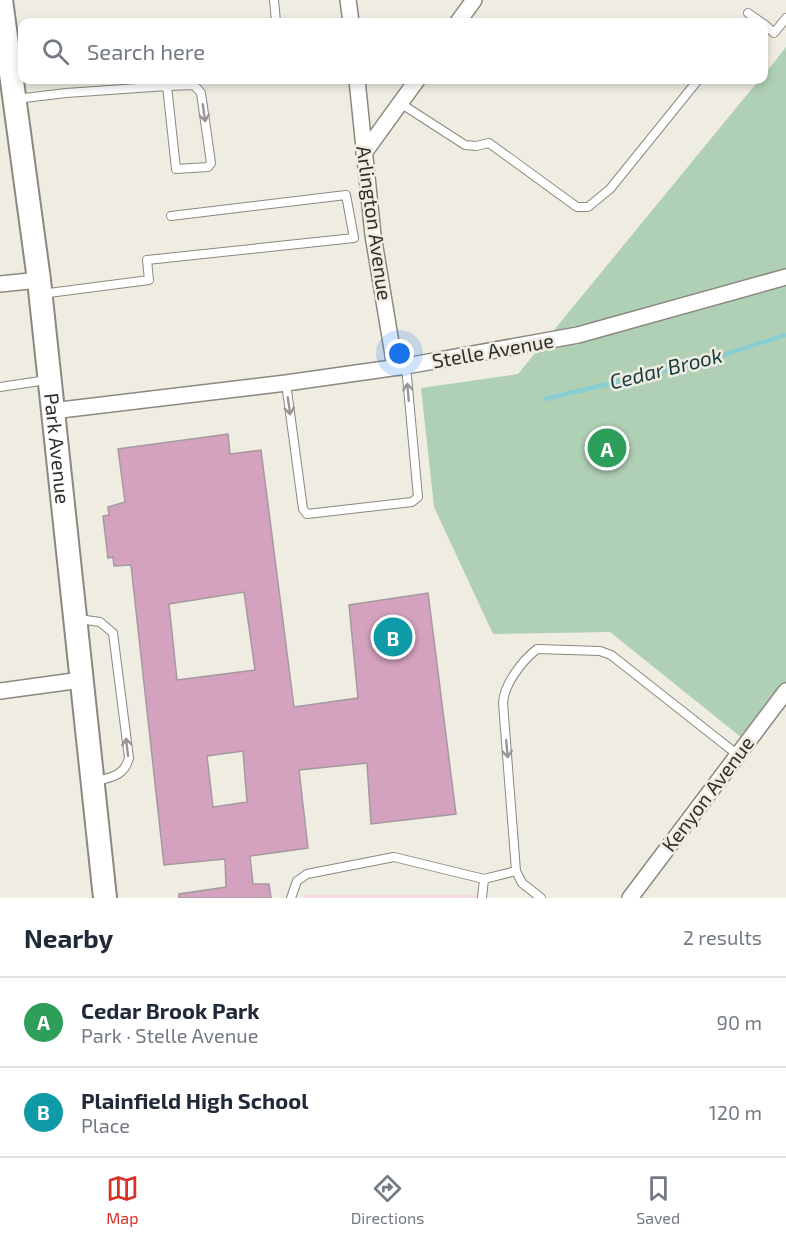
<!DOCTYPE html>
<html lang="en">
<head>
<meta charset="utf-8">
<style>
	body { margin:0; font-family:"Exo 2",sans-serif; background:#f6f6f7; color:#1f2937 }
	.you { position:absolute; left:400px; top:354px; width:21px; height:21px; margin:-15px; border:4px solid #fff; border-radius:50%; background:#1a73e8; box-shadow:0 0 0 9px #1a73e833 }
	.badge { display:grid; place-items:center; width:39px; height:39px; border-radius:50%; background:#d93025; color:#fff; font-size:20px; font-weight:700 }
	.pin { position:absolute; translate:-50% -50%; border:3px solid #fff; box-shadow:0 2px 6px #0006 }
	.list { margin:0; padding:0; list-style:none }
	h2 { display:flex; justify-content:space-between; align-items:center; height:78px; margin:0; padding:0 24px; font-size:26px }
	h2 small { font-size:20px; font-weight:400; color:#747a83 }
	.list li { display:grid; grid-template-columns:39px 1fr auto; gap:18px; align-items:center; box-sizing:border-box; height:90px; padding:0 24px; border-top:2px solid #e0e1e3 }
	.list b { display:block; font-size:22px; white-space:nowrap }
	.list p { margin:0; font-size:20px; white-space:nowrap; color:#747a83 }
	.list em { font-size:20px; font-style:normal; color:#747a83 }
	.icon { flex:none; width:33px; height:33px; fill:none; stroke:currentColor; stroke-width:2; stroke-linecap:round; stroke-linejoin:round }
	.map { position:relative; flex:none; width:786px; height:898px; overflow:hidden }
	.search { position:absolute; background:#fff; box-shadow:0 3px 9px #0003; left:18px; right:18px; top:18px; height:66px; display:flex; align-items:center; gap:15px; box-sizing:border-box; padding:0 21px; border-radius:12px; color:#747a83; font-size:22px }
	.sheet { height:258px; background:#fff }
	nav { display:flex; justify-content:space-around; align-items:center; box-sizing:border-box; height:84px; border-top:2px solid #e0e1e3; background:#fff; font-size:16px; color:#747a83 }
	nav a { display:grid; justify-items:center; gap:3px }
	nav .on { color:#d93025 }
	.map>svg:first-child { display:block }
	.education { fill:#f6dbdd }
	.green { fill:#b0d0b6 }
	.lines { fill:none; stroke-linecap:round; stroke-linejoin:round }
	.stream { stroke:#87cdd1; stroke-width:4.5 }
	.building { fill:#d4a2bf; stroke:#a4999f; stroke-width:1.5; fill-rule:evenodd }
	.service-casing { stroke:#8b897f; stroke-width:10 }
	.minor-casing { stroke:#8b897f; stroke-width:18 }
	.secondary-casing { stroke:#8b897f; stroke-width:26 }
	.service { stroke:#fff; stroke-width:8 }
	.minor { stroke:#fff; stroke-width:15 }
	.secondary { stroke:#fff; stroke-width:22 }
	.oneway { stroke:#989795 }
	.labels { text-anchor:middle; stroke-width:5; stroke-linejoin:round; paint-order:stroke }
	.street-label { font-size:20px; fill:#302f2b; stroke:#efede2 }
	.water-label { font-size:21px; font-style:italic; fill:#193c3e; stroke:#efede2 }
</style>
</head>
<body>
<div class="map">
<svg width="786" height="898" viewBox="0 0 786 898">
	<rect width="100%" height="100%" fill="#efede2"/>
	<polygon class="education" points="304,895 479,895 480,898 304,898"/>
	<polygon class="green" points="786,47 786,692 747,742 610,632 493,634 434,507 421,388 518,374 759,80 764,80 764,75"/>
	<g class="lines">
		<polyline class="stream" points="545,399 698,363 786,335"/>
	</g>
	<path class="building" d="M228 434 230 454 261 450 294 707 358 698 349 605 428 593 456 814 371 824 367 763 299 770 308 848 250 856 253 884H269L271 898H179V894L226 887 225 859 164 865 131 565 114 566 113 557 108 558 103 516 109 515 108 507 125 502 118 449ZM244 592 255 670 177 680 169 604ZM243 751 247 802 213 807 207 756Z"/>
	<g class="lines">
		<g class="service-casing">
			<g id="service">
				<polyline points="274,0 276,22"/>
				<polyline points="748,13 761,22"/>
				<polyline points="764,24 774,33 786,18"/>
				<polyline points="16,99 66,93 167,86 176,169 208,167 211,163 201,93 194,85 167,86"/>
				<polyline points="400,103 465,145 476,146 489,143 577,207 588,207 610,189 698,80"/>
				<polyline points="41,294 149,280 147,260 354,238 346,195 171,216"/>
				<polyline points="286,383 303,509 307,514 412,502 418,497 406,366"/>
				<polyline points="0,387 47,380"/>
				<path d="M79 619 100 622 113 633 129 758C124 777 110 777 94 782"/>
				<polyline points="291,898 297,881 307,874 394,857 484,879 516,871"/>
				<polyline points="482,898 484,879"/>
				<path d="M541 898 522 883 516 871 503 703C504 684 522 661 537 649L600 651 611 655 738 755"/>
			</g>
		</g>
		<g class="minor-casing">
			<g id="minor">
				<polyline points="348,0 351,22"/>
				<polyline points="458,22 474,0"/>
				<polyline points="357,80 373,235 395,367"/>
				<polyline points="364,153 417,80"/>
				<polyline points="0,284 39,280"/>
				<polyline points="52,411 286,383 406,366 578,335 786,277"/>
				<polyline points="0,691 81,680"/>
				<polyline points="630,898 786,691"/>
			</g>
		</g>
		<g class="secondary-casing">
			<g id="secondary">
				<path id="s1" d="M1 0 39 280 105 898"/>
			</g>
		</g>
		<use href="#service" class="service"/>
		<use href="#minor" class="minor"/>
		<use href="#secondary" class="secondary"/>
	</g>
	<defs><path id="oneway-shaft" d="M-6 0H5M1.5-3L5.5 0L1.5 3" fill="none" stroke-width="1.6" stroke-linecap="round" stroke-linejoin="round" transform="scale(1.5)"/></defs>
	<g class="oneway">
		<use href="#oneway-shaft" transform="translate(204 113) rotate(82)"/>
		<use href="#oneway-shaft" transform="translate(408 392) rotate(-95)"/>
		<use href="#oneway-shaft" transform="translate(289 406) rotate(82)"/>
		<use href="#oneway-shaft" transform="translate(127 747) rotate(-97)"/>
		<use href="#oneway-shaft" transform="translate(507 749) rotate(85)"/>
	</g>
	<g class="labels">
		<g class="street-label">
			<text transform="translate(374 223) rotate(82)" y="7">Arlington Avenue</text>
			<text transform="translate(493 351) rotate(-10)" y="7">Stelle Avenue</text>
			<text dy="7" stroke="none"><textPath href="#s1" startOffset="452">Park Avenue</textPath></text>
			<text transform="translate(708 794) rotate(-53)" y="7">Kenyon Avenue</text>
		</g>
		<g class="water-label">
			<text transform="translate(666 369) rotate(-14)" y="7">Cedar Brook</text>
		</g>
	</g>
</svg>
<div class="you"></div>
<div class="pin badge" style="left:607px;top:448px;background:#2e9e5b">A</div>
<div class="pin badge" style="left:393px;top:637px;background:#0f9aa8">B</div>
<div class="search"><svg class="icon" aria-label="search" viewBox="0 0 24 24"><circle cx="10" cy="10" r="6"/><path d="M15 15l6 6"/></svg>Search here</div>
</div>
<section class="sheet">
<h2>Nearby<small>2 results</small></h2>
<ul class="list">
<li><span class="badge" style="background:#2e9e5b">A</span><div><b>Cedar Brook Park</b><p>Park · Stelle Avenue</p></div><em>90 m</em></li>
<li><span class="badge" style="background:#0f9aa8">B</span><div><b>Plainfield High School</b><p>Place</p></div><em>120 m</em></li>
</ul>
</section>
<nav>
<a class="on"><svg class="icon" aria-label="map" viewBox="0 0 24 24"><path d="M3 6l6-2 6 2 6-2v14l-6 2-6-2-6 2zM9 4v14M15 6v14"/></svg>Map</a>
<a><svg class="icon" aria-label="directions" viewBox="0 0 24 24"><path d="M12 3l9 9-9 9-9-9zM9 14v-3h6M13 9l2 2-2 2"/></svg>Directions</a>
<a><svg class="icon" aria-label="saved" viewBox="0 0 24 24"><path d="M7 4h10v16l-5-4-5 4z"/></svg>Saved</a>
</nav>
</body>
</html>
